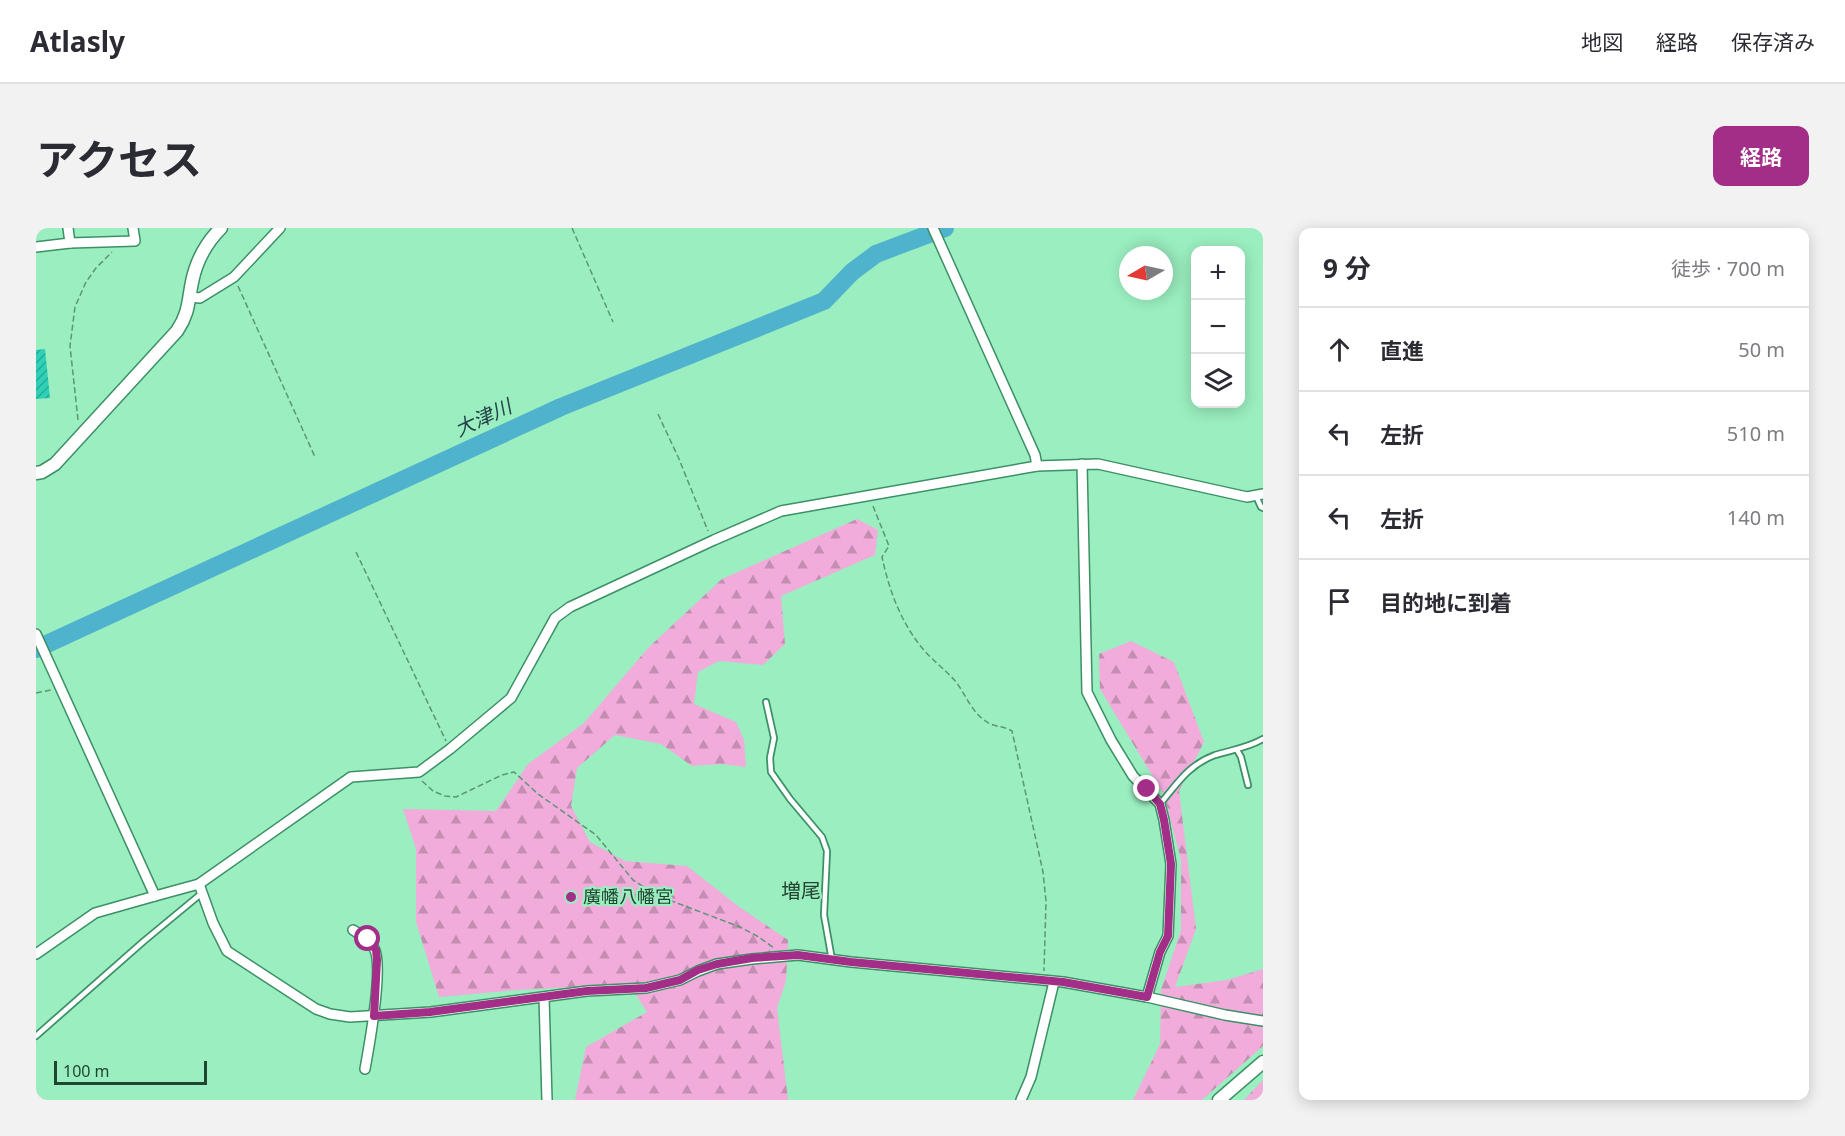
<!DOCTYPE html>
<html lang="ja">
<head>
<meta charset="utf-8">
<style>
	body { margin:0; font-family:"Noto Sans","Noto Sans JP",sans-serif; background:#f2f2f3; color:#2b2b33 }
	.controls { position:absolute; right:18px; top:18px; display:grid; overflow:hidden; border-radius:12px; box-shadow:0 3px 15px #0003 }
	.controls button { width:54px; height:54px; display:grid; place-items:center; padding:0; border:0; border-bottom:2px solid #e1e1e2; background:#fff; color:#2b2b33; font:30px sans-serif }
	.compass { position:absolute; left:1083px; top:18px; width:54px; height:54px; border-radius:50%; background:#fff; box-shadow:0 3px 15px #0003; rotate:261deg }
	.scale { position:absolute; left:18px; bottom:15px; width:153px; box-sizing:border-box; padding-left:6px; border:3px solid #224532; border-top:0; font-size:16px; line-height:21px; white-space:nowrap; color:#224532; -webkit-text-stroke:4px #9aeebf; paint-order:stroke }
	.stop { position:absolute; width:18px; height:18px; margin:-14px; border:4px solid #a32e88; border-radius:50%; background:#fff }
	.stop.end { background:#a32e88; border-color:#fff; box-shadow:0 2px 6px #0008 }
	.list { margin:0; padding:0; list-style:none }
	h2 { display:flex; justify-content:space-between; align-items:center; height:78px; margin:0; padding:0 24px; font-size:26px }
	h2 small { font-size:20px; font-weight:400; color:#7c7c81 }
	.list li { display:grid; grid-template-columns:39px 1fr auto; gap:18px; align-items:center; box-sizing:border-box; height:84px; padding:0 24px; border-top:2px solid #e1e1e2 }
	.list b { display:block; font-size:22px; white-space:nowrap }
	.list em { font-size:20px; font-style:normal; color:#7c7c81 }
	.icon { flex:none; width:33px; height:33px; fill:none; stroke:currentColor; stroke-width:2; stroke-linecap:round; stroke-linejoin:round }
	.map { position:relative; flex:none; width:1227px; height:872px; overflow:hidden; border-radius:12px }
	header { display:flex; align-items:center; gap:36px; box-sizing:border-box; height:84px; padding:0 30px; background:#fff; border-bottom:2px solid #e1e1e2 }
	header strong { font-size:28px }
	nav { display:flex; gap:33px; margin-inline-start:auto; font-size:21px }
	.intro { display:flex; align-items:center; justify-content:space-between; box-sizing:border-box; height:144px; padding:0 36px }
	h1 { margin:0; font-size:42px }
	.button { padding:15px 27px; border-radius:12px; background:#a32e88; color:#fff; font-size:21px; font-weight:700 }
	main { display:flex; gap:36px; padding:0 36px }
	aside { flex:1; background:#fff; border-radius:12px; box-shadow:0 3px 15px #0003 }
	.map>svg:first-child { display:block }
	.forest { fill:url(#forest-firs) }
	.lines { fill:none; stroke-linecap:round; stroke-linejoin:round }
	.river { stroke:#50b3ce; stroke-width:18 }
	.building { fill:url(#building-hatch) }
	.lane-casing { stroke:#3c9066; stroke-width:8 }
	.street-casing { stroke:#3c9066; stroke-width:12 }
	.secondary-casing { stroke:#3c9066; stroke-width:15 }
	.path { stroke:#5c9676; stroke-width:1.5; stroke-dasharray:6 3; stroke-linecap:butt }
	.lane { stroke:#fff; stroke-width:4.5 }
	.street { stroke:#fff; stroke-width:9 }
	.secondary { stroke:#fff; stroke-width:12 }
	.route { stroke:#a32e88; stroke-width:8 }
	.poi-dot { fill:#a32e88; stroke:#9aeebf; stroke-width:2 }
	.labels { text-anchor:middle; stroke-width:4.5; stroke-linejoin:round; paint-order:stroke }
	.poi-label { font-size:18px; fill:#224532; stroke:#9aeebf; text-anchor:start }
	.water-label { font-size:20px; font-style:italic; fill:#24434b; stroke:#9aeebf }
	.neighbourhood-label { font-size:20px; fill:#224532; stroke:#9aeebf }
</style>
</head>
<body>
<header>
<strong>Atlasly</strong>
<nav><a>地図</a><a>経路</a><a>保存済み</a></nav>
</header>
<div class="intro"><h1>アクセス</h1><a class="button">経路</a></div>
<main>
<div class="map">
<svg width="1227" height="872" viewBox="0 0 1227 872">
	<defs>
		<pattern id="forest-firs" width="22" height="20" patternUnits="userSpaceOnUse" patternTransform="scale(1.5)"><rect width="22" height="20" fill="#f2acdc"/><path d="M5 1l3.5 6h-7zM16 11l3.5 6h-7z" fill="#c48eb3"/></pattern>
		<pattern id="building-hatch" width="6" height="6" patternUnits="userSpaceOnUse" patternTransform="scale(1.5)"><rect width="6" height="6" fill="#2ed1b7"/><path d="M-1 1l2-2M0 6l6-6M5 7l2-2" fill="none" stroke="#27ab95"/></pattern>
	</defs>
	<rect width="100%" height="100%" fill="#9aeebf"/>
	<g class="forest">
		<polygon points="821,291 842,302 839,327 745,368 749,416 727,437 683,433 662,444 658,476 700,494 708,512 710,539 685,536 656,538 625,516 579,507 541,540 535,578 554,614 589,633 651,638 702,678 752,712 750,753 741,780 752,872 539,872 550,819 611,784 593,756 481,762 403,769 380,694 380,621 367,581 460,583 492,536 548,495 612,420 686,351"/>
		<polygon points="1095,413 1138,434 1168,514 1143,563 1160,701 1139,759 1191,752 1227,741 1227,818 1166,872 1097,872 1124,816 1125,762 1145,702 1145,632 1128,567 1064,461 1063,426"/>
		<polygon points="1227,852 1227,872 1208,872"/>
	</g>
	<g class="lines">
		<polyline class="river" points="0,421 525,179 788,73 816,44 840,26 909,0"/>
	</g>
	<polygon class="building" points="9,121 14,170 0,171 0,122"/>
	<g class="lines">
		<g class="lane-casing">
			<g id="lane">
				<polyline points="1220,268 1225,279 1227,280"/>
				<polyline points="730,474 738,510 734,530 735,544 754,571 786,609 791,623 788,687 796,732"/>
				<polyline points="1201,522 1205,529 1212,557"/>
				<path d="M1124 576C1141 556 1152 537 1179 527 1195 522 1212 520 1227 511"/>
				<polyline points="0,808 108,713 166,665"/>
			</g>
		</g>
		<g class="street-casing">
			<g id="street">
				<polyline points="32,0 34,15"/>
				<polyline points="897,0 999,227 1001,238"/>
				<polyline points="0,19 34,15 99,13 97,0"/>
				<polyline points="154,69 164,70 198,49 244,0"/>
				<polyline points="1046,236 1051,464 1075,512 1097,548 1124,576 1128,592 1135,636 1132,708 1124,724 1111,769"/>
				<polyline points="0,406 119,668 59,685 0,726"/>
				<polyline points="163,656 177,695 191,723 280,781 294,786 314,789 395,784 551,763 610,760 644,752 662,743 681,736 716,731 762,727 815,734 1027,754 1111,769 1189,787 1227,793"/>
				<polyline points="119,668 163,656 315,549 383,544 414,521 475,470 519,390 534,379 678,312 745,283 1001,238 1062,236 1211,269 1227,266"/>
				<path d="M317 702C325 707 333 711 338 720 348 737 333 819 329 841"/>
				<polyline points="508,769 511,872"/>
				<polyline points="985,872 995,849 1018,754"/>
			</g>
		</g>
		<g class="secondary-casing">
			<g id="secondary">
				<path d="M0 245 6 244 19 236 141 103C153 85 152 74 156 54 160 34 170 15 185 0"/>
				<polyline points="1183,872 1227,834"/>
			</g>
		</g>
		<g class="path">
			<polyline points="536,0 577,94"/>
			<polyline points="202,58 279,229"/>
			<polyline points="622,186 643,231 672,303"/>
			<polyline points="42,192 34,118 39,79 50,54 60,40 76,24"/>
			<path d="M837 278 853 318 846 329C853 362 865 395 887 421 897 433 910 442 920 454 930 467 936 485 951 494 958 499 968 498 976 503L1007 644 1010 673 1008 743"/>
			<polyline points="320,324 410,513"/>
			<polyline points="0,465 15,462"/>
			<polyline points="386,553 397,563 409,568 420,569 466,547 478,544 502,566 560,607 597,652 620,667 704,699 721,708 738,720"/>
		</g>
		<use href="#lane" class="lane"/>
		<use href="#street" class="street"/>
		<use href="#secondary" class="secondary"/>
	</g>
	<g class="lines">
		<polyline class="route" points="332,711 340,722 341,732 338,788 394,784 551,763 610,760 644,752 662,742 681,736 716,730 762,727 815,734 1027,754 1111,769 1124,724 1132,708 1135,636 1128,592 1124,576 1111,561"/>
	</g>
	<circle class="poi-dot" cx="535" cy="669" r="6"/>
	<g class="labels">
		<g class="poi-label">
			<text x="547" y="675">廣幡八幡宮</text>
		</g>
		<g class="water-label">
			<text transform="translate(447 190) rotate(-25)" y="7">大津川</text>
		</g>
		<g class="neighbourhood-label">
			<text x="765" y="670">増尾</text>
		</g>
	</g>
</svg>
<div class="controls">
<button>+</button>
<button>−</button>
<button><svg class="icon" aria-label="layers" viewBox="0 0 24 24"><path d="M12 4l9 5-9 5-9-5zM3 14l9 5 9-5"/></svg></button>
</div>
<svg class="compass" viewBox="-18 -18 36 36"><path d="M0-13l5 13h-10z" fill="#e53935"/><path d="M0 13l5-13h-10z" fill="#7c7c81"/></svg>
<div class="scale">100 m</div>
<div class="stop" style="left:332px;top:711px"></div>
<div class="stop end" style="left:1111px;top:561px"></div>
</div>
<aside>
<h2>9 分<small>徒歩 · 700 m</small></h2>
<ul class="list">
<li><svg class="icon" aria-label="ahead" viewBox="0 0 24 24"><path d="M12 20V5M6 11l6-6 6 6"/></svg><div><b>直進</b></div><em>50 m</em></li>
<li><svg class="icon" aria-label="left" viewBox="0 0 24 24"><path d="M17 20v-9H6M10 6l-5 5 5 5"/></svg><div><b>左折</b></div><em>510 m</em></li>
<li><svg class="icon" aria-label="left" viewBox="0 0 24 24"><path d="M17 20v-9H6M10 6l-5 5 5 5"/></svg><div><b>左折</b></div><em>140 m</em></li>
<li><svg class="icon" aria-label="arrive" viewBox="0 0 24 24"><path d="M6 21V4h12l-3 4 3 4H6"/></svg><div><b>目的地に到着</b></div></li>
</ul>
</aside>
</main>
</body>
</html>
